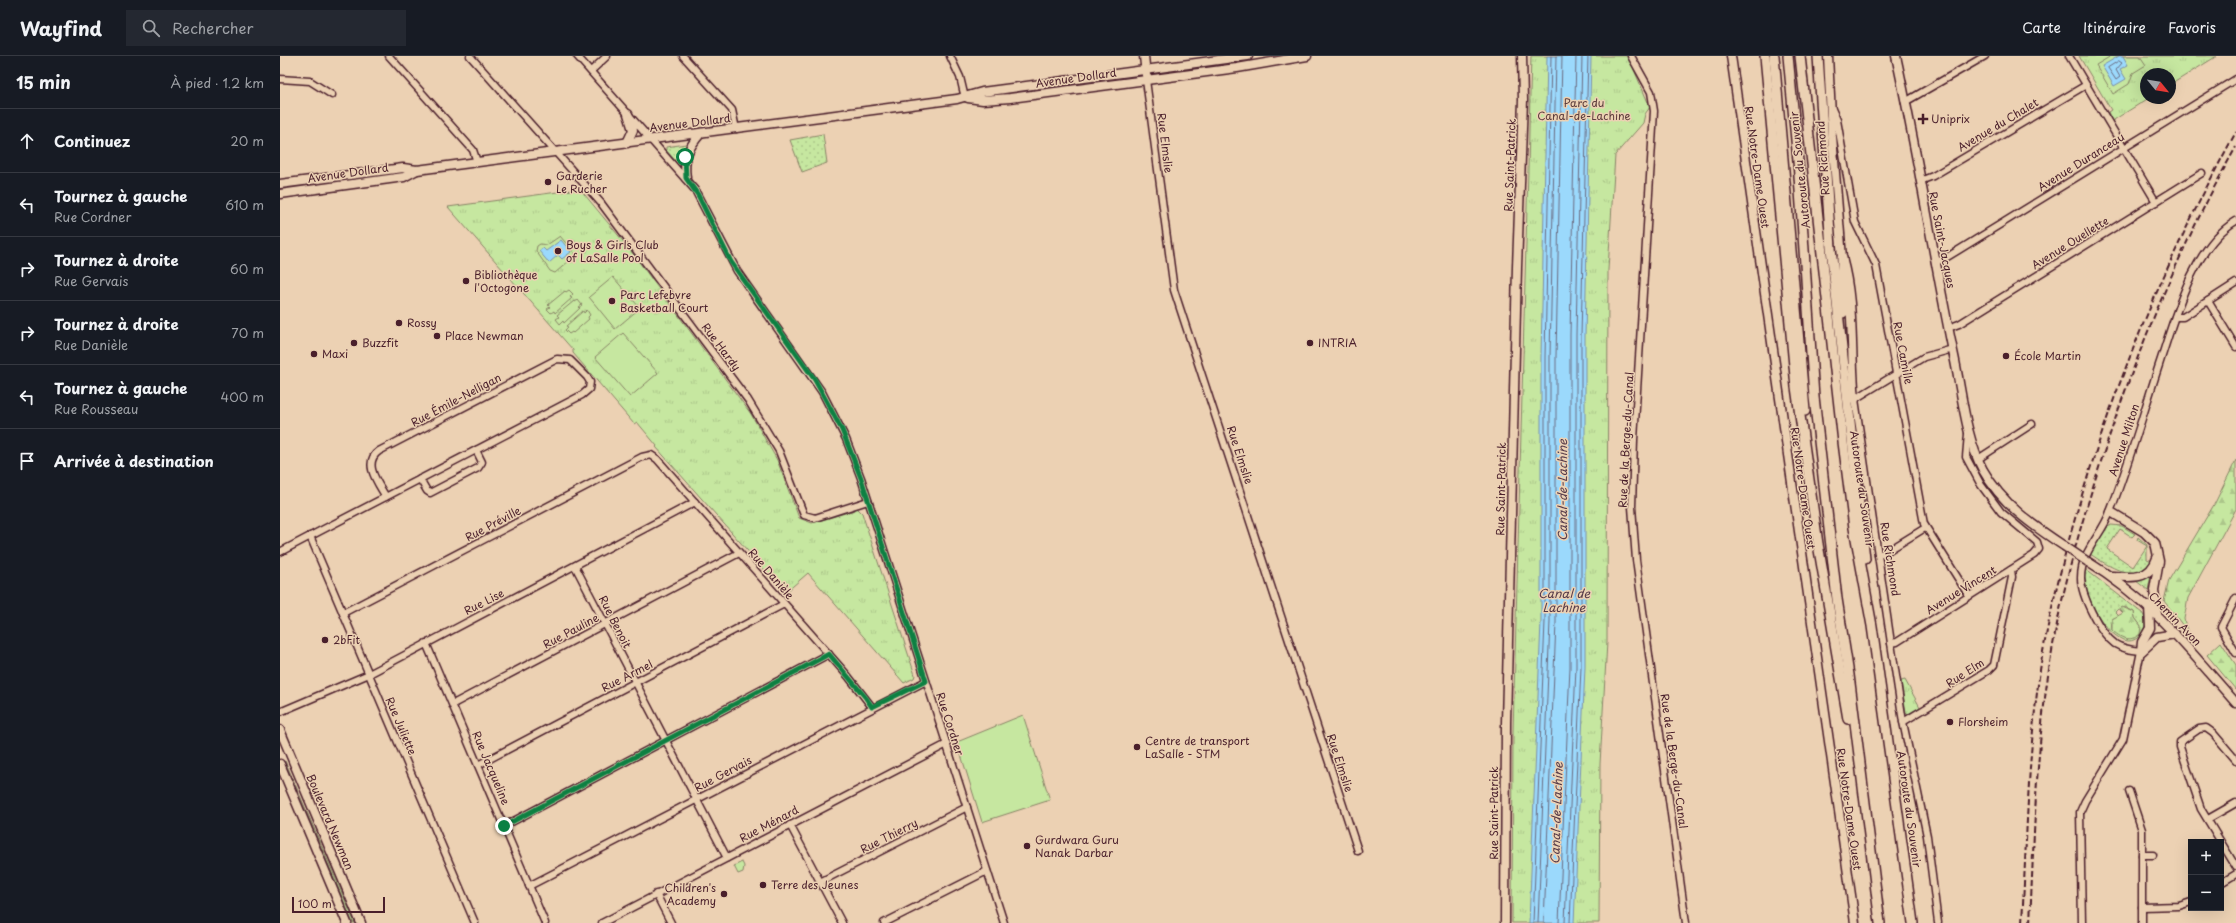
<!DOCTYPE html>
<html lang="fr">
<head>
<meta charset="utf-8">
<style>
	body { margin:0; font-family:"Playpen Sans",sans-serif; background:#242831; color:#f1f3f6 }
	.controls { position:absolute; right:12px; bottom:12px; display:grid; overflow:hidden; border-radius:0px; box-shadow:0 4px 16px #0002 }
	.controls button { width:36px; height:36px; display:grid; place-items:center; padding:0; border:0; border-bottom:1px solid #363941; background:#171b24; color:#f1f3f6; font:20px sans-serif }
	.compass { position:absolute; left:1860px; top:12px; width:36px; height:36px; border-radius:50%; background:#171b24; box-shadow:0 4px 16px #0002; rotate:120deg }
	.scale { position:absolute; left:12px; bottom:10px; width:93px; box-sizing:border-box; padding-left:4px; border:2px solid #4a1f2b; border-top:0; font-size:11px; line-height:14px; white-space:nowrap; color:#4a1f2b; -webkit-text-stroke:3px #ecd1b3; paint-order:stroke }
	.stop { position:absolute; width:12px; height:12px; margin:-9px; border:3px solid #0b8043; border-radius:50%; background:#fff }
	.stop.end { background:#0b8043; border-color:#fff; box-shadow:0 1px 4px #0008 }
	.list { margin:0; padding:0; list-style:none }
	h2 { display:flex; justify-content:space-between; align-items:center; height:52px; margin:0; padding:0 16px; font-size:17px }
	h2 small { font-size:13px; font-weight:400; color:#9ea1a6 }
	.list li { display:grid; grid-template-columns:26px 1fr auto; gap:12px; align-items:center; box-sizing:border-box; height:64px; padding:0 16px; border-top:1px solid #363941 }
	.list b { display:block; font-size:15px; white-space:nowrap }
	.list p { margin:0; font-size:13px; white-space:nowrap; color:#9ea1a6 }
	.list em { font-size:13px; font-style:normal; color:#9ea1a6 }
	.icon { flex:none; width:22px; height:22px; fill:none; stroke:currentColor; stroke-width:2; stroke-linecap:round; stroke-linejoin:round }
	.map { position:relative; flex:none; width:1956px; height:867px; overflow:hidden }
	header { display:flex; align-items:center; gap:24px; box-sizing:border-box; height:56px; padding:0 20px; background:#171b24; border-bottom:1px solid #363941 }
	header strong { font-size:19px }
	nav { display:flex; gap:22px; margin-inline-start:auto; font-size:14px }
	.search { width:280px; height:36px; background:#242831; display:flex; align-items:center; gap:10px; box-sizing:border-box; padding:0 14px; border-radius:0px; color:#9ea1a6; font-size:15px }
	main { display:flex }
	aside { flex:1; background:#171b24 }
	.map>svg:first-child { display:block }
	.grass { fill:url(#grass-dots); stroke:#888366; fill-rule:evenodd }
	.forest { fill:url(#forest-firs); stroke:#888366 }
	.park { fill:url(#park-tufts); stroke:#888366 }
	.pitch { fill:#c6e7a0; stroke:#888366 }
	.water { fill:#9bd9fc; stroke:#7b8fa8 }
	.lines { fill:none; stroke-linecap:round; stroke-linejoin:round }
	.shore { stroke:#6a697f; stroke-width:1 }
	.minor-casing { stroke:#4a1f2b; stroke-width:9 }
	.major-casing { stroke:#4a1f2b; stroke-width:11 }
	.highway-casing { stroke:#4a1f2b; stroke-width:12 }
	.minor { stroke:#ecd1b3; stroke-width:6 }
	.major { stroke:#ecd1b3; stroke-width:8 }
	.highway { stroke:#ecd1b3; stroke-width:9 }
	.rail { stroke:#4a1f2b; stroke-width:2; stroke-dasharray:6 3; stroke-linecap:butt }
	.major-bridge-casing { stroke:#4a1f2b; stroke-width:11; stroke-linecap:butt }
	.major-bridge { stroke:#ecd1b3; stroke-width:8 }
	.route { stroke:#0b8043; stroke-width:5 }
	.poi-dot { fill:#4a1f2b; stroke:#ecd1b3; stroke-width:1.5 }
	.labels { text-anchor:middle; stroke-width:3; stroke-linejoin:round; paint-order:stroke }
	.street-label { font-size:11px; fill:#4a1f2b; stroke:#ecd1b3 }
	.park-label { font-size:11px; fill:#5d3d3d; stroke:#ecd1b3 }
	.poi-label { font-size:11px; fill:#4a1f2b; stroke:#ecd1b3; text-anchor:start }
	.water-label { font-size:12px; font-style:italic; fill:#563b4a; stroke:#ecd1b3 }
</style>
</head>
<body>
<header>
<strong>Wayfind</strong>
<div class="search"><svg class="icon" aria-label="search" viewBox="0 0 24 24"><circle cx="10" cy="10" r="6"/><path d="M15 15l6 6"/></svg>Rechercher</div>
<nav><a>Carte</a><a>Itinéraire</a><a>Favoris</a></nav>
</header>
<main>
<aside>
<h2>15 min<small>À pied · 1.2 km</small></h2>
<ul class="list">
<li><svg class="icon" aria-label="ahead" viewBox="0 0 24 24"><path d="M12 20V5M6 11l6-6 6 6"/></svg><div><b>Continuez</b></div><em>20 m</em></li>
<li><svg class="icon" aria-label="left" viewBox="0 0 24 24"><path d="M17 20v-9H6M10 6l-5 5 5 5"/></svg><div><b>Tournez à gauche</b><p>Rue Cordner</p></div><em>610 m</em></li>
<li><svg class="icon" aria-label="right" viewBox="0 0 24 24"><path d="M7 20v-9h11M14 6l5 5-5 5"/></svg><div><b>Tournez à droite</b><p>Rue Gervais</p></div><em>60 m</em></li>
<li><svg class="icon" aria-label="right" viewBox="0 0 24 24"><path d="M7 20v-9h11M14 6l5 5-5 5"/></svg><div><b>Tournez à droite</b><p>Rue Danièle</p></div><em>70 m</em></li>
<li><svg class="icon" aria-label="left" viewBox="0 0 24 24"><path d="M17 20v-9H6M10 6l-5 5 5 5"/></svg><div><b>Tournez à gauche</b><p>Rue Rousseau</p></div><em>400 m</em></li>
<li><svg class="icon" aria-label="arrive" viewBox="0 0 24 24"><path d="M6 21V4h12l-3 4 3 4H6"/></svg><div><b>Arrivée à destination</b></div></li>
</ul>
</aside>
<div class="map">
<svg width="1956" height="867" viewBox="0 0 1956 867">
	<defs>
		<pattern id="grass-dots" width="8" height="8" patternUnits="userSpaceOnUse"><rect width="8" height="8" fill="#c6e7a0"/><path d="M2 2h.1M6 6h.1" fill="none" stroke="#acc68a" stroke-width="1.8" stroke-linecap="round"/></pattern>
		<pattern id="forest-firs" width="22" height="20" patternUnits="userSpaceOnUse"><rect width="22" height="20" fill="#c6e7a0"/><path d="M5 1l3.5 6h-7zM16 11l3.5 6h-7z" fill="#acc68a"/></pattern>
		<pattern id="park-tufts" width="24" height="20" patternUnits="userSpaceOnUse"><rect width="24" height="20" fill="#c6e7a0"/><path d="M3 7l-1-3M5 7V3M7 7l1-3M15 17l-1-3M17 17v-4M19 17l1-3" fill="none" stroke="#acc68a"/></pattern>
	</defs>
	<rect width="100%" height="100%" fill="#ecd1b3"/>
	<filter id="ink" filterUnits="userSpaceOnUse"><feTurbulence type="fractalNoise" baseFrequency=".025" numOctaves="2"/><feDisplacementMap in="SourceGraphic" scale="8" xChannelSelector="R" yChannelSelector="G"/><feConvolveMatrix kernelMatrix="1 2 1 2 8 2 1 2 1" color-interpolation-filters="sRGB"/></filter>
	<g filter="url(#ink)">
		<g class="grass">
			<polygon points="755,32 754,36 703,41 703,39"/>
			<polygon points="543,78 547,107 522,116 510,84"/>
			<polygon points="406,88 402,101 402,110 400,110 386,94 386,91"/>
			<path d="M1831 469 1842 470 1855 478 1852 481 1840 473 1827 493 1853 511 1867 490 1857 484 1858 481 1867 489V503L1872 505C1859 531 1827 509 1810 498 1814 488 1821 474 1831 469Z"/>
			<path d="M1805 513 1862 557C1871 568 1859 590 1843 584 1821 574 1802 536 1805 513ZM1845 551 1854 556 1855 562 1861 570 1847 584 1832 574 1831 566 1834 562 1840 561 1835 556 1838 553 1840 554Z"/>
			<polygon points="1871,519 1868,534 1856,525"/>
			<polygon points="5,705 75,867 73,867"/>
		</g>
		<g class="forest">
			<polygon points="1956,404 1956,453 1908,542 1904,563 1907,575 1884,545 1889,524 1935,447"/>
			<path d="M1842 551 1854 556 1855 562 1861 570 1860 578C1850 587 1840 582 1832 574V563L1843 557 1840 554Z"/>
			<polygon points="1941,586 1956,609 1956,634 1927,599"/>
		</g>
		<g class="park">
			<polygon points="1251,0 1348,0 1370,51 1365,58 1363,67 1335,99 1328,214 1327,586 1320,708 1319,867 1232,867 1233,677"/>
			<polygon points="1799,0 1937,0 1890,29 1890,18 1866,18 1866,42 1869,42 1832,65 1828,56 1831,54"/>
			<polygon points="300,133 348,191 471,358 497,404 519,462 532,467 572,455 577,452 582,457 635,619 634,622 624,627 528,517 505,537 376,391 377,390 357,366 354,368 293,297 293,294 286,286 168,151"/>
			<polygon points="1625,624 1640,651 1628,658 1626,656 1621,625"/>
			<polygon points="462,806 464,810 463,816 458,818 454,810"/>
		</g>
		<g class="pitch">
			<polygon points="1831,0 1860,0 1866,9 1853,17 1849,28 1833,38 1816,9"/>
			<polygon points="280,180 296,199 275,217 270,215 256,195 257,190 260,188 267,189"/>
			<polygon points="333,221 360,252 335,273 309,241"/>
			<polygon points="289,234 293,238 290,241 292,242 275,257 274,255 271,257 267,253 270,251 268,249 285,235 286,236"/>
			<polygon points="298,244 302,249 299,251 300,252 284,267 283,265 280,268 276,263 279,261 277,259 294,245 295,246"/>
			<polygon points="307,254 310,259 308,261 309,263 293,277 292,276 289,278 285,274 288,271 286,270 303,255 304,257"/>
			<polygon points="343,277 378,317 350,341 315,301"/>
			<polygon points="743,659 770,744 702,766 677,686"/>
		</g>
		<g class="water">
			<polygon points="1267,0 1311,0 1305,280 1305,611 1294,867 1249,867 1261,565 1261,301"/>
			<polygon points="1839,0 1843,0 1848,9 1840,13 1846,23 1834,30 1822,10"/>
			<polygon points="281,184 291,196 282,203 278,199 269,207 259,195 263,192 266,195"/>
		</g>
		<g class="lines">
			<g class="shore">
				<polygon points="1839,5 1842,7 1836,14 1840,21 1836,24 1828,12"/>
				<polyline points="1253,867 1265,565 1265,301 1271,0"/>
				<polyline points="1258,867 1270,565 1270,301 1276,0"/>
				<polyline points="1264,867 1276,566 1276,301 1282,0"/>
				<polyline points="1279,867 1290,611 1290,279 1296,0"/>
				<polyline points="1285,867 1296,611 1296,279 1302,0"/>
				<polyline points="1290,867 1301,611 1301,280 1308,0"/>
			</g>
			<g class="minor-casing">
				<g id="minor">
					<polyline points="109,0 193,94 197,106"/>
					<polyline points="190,0 321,147 468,344 499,395 524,459 535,462 588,445"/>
					<polyline points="297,0 415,134 457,215 542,336 566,383 581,422 724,867"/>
					<polyline points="403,0 452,54 456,73"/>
					<polyline points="670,0 680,21 685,42"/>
					<polyline points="1351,0 1371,36 1374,55 1354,384 1352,451 1356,504 1406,867"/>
					<polyline points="1789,0 1876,146"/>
					<polyline points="311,15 327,0"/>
					<polyline points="0,23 30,25 52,39"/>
					<polyline points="866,24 894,234 1078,795"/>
					<polyline points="1625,46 1705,0"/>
					<polyline points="1552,53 1557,64 1575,166 1596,209 1644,468 1689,540"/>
					<polyline points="1640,125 1653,120 1806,29"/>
					<polyline points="1655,206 1664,203 1956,23"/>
					<polyline points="1928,245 1956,291"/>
					<polyline points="1895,261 1903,261 1956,227"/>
					<polyline points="1668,272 1679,268 1922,117"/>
					<polyline points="1698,403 1752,368"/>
					<polyline points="140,423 147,435 150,437 198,412 202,406 196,394"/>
					<polyline points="30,480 195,867"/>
					<path d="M0 496 40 475 302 339 309 333 310 326 307 321 290 304 277 303 99 395C82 407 98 427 106 441"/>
					<polyline points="1598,499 1606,496 1645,472"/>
					<polyline points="295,510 447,802"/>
					<polyline points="1956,542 1941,571 1956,597"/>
					<polyline points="63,557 362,401 371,399 377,403 568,620 592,651"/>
					<polyline points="146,587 265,867"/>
					<polyline points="1611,587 1617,586 1754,499 1759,493 1757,486 1721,456 1701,429 1686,401 1688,378"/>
					<polyline points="173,648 459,497"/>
					<polyline points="0,656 89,618 415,446"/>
					<polyline points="1623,666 1709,614 1714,609 1732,521 1731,514"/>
					<polyline points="1956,704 1933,677 1926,672 1919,673 1900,686 1900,691 1921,753 1956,811"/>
					<polyline points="198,709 504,548"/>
					<polyline points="1849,735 1862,774 1862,867"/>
					<polyline points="1928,763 1956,747"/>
					<polyline points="510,769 562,867"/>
					<polyline points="224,770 549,598"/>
					<polyline points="1862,799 1873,799"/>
					<polyline points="540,826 687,751"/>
					<polyline points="1941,827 1956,818"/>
					<polyline points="249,830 646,625"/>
					<polyline points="376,838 391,867"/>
					<polyline points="1862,851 1899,850 1911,846"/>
					<polyline points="322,867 667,688"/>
					<polyline points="604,867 707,815"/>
					<polyline points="1658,867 1647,780 1623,666 1611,587 1575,343 1644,301 1673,293"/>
					<path d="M1802 867 1800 756 1805 745 1843 683 1861 595C1852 594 1843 593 1835 588 1820 577 1801 540 1801 522 1801 495 1822 479 1830 456 1849 408 1863 358 1879 309 1894 264 1912 191 1956 165"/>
				</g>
			</g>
			<g class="major-casing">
				<g id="major">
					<polyline points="864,0 866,19"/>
					<polyline points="1451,0 1575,867"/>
					<path d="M1548 0 1552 80 1562 202C1575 247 1570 296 1575 343"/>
					<path d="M1616 0C1638 99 1653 200 1674 300 1682 337 1685 380 1703 414 1722 448 1752 469 1784 490"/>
					<polyline points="688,42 703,44 730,42 957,12 1027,0"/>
					<polyline points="347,87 353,74 348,58"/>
					<path d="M406 122C403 102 408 92 421 77"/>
					<polyline points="0,128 123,112 137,114 677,43 702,36 968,0"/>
					<polyline points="0,138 124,121 137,114"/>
					<polyline points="1831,456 1864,476 1875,487 1879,505 1874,534 1877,558"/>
					<path d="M1808 506C1872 545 1907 592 1956 647"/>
					<path d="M1832 520C1852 522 1870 524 1877 502"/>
					<polyline points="1861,595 1862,586 1870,572 1869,550"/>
					<polyline points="1862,595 1877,581 1895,578"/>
					<polyline points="0,674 81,867"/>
					<polyline points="0,708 67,867"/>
					<polyline points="1225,867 1226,667 1237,211 1243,44 1242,0"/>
				</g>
			</g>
			<g class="highway-casing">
				<g id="highway">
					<polyline points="1485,0 1516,331 1538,488 1568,663"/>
					<polyline points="1494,0 1525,355"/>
					<polyline points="1508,0 1518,105 1534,341 1557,543 1569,619 1600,867"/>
					<polyline points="1520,0 1563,386 1574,472 1592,570 1633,867"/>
					<polyline points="1538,0 1551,192 1585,503"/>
					<polyline points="1562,202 1563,257"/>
				</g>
			</g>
			<use href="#minor" class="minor"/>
			<use href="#major" class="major"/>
			<use href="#highway" class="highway"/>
			<g class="rail">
				<path d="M1742 867C1747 778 1748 689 1762 601 1774 534 1792 469 1813 404 1850 290 1898 181 1956 76"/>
				<path d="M1750 867C1754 780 1756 693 1770 607 1780 543 1797 482 1816 421 1852 307 1897 196 1956 91"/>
			</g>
			<g class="major-bridge-casing">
				<polyline id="major-bridge" points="1784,490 1808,506"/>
			</g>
			<use href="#major-bridge" class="major-bridge"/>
		</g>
	</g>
	<g class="lines" filter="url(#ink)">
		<polyline class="route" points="224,770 549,598 586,642 592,651 646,625 581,422 562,374 535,324 451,206 418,139 406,122 405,101"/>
	</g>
	<g class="poi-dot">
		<path d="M1641 57h4v4h4v4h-4v4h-4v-4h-4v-4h4z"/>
		<circle cx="268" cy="126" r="4"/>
		<circle cx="278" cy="195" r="4"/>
		<circle cx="186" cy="225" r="4"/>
		<circle cx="332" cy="245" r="4"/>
		<circle cx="119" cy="267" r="4"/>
		<circle cx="157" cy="280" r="4"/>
		<circle cx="74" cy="287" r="4"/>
		<circle cx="1030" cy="287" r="4"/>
		<circle cx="34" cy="298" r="4"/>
		<circle cx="1726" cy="300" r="4"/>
		<circle cx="45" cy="584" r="4"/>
		<circle cx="1670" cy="666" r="4"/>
		<circle cx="857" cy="691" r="4"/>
		<circle cx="747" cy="790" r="4"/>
		<circle cx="483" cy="829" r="4"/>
		<circle cx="444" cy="838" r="4"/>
	</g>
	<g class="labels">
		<g class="street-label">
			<text transform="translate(796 22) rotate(-8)" y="4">Avenue Dollard</text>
			<text transform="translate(410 67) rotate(-7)" y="4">Avenue Dollard</text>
			<text transform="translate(1718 69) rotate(-31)" y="4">Avenue du Chalet</text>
			<text transform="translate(885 87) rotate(83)" y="4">Rue Elmslie</text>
			<text transform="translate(1543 102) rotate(-94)" y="4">Rue Richmond</text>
			<text transform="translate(1801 106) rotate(-32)" y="4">Avenue Duranceau</text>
			<text transform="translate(1230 109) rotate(-88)" y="4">Rue Saint-Patrick</text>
			<text transform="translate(1477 111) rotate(82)" y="4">Rue Notre-Dame Ouest</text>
			<text transform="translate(1520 114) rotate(-96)" y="4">Autoroute du Souvenir</text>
			<text transform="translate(68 117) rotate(-8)" y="4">Avenue Dollard</text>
			<text transform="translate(1662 184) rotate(79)" y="4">Rue Saint-Jacques</text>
			<text transform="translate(1790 187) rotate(-32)" y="4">Avenue Ouellette</text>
			<text transform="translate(441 291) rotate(53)" y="4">Rue Hardy</text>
			<text transform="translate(1623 297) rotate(79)" y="4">Rue Camille</text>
			<text transform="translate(176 344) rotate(-28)" y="4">Rue Émile-Nelligan</text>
			<text transform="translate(1346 384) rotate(-87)" y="4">Rue de la Berge-du-Canal</text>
			<text transform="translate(1844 384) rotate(-72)" y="4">Avenue Milton</text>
			<text transform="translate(960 399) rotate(72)" y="4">Rue Elmslie</text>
			<text transform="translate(1523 432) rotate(82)" y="4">Rue Notre-Dame Ouest</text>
			<text transform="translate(1221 433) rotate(-89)" y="4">Rue Saint-Patrick</text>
			<text transform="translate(1582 433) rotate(82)" y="4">Autoroute du Souvenir</text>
			<text transform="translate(213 468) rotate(-28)" y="4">Rue Préville</text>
			<text transform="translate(1610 503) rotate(81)" y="4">Rue Richmond</text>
			<text transform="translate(491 518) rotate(49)" y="4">Rue Danièle</text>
			<text transform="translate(1681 534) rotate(-32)" y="4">Avenue Vincent</text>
			<text transform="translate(204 546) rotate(-27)" y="4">Rue Lise</text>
			<text transform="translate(1895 563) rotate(46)" y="4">Chemin Avon</text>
			<text transform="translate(335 566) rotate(63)" y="4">Rue Benoit</text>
			<text transform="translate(291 575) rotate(-28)" y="4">Rue Pauline</text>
			<text transform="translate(1685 617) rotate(-33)" y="4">Rue Elm</text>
			<text transform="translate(347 620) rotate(-27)" y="4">Rue Armel</text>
			<text transform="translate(670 668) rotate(72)" y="4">Rue Cordner</text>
			<text transform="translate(121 670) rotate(67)" y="4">Rue Juliette</text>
			<text transform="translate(1394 705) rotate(82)" y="4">Rue de la Berge-du-Canal</text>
			<text transform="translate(1060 707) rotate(72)" y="4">Rue Elmslie</text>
			<text transform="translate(211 712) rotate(67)" y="4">Rue Jacqueline</text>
			<text transform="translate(443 718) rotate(-28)" y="4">Rue Gervais</text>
			<text transform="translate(1569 753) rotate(82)" y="4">Rue Notre-Dame Ouest</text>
			<text transform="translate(1629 753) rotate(82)" y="4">Autoroute du Souvenir</text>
			<text transform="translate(1214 757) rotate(-90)" y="4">Rue Saint-Patrick</text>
			<text transform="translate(50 766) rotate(67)" y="4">Boulevard Newman</text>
			<text transform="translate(489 768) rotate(-28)" y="4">Rue Ménard</text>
			<text transform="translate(609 780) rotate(-27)" y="4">Rue Thierry</text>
		</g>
		<g class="park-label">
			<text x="1304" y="51">Parc du<tspan x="1304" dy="13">Canal-de-Lachine</tspan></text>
		</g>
		<g class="poi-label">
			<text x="1651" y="67">Uniprix</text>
			<text x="276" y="124">Garderie<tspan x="276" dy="13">Le Rucher</tspan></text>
			<text x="286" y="193">Boys &amp; Girls Club<tspan x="286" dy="13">of LaSalle Pool</tspan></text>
			<text x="194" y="223">Bibliothèque<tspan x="194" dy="13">l'Octogone</tspan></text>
			<text x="340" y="243">Parc Lefebvre<tspan x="340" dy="13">Basketball Court</tspan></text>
			<text x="127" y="271">Rossy</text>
			<text x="165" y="284">Place Newman</text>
			<text x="82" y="291">Buzzfit</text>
			<text x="1038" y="291">INTRIA</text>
			<text x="42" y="302">Maxi</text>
			<text x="1734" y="304">École Martin</text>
			<text x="53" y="588">2bFit</text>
			<text x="1678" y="670">Florsheim</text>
			<text x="865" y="689">Centre de transport<tspan x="865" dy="13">LaSalle - STM</tspan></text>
			<text x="755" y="788">Gurdwara Guru<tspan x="755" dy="13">Nanak Darbar</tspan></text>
			<text x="491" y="833">Terre des Jeunes</text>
			<text x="436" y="836" text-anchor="end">Children's<tspan x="436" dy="13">Academy</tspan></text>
		</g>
		<g class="water-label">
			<text transform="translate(1283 434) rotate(-90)" y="4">Canal-de-Lachine</text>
			<text x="1284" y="542">Canal de<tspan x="1284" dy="14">Lachine</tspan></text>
			<text transform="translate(1277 757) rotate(-88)" y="4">Canal-de-Lachine</text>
		</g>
	</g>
</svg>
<div class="controls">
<button>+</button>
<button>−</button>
</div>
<svg class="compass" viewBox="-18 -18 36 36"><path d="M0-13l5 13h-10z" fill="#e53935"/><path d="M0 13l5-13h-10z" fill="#9ea1a6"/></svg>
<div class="scale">100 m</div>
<div class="stop" style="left:405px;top:101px"></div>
<div class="stop end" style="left:224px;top:770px"></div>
</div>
</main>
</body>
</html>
